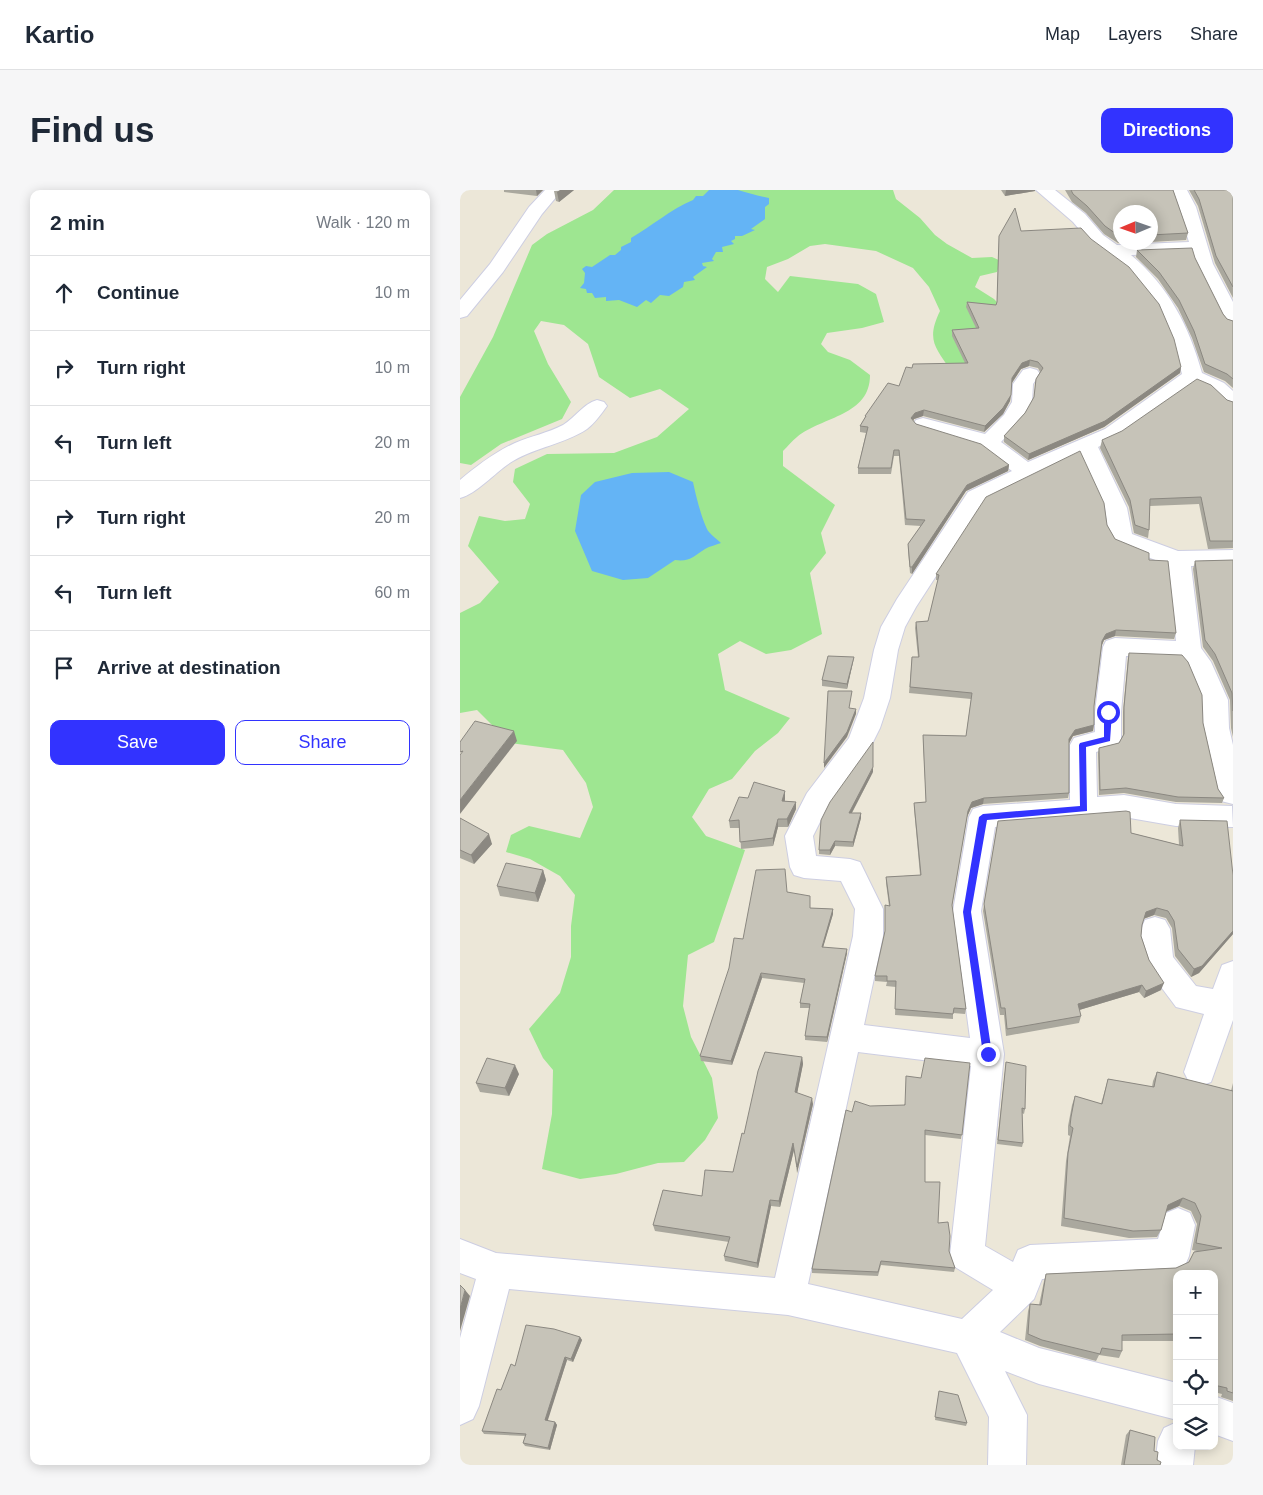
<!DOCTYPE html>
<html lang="en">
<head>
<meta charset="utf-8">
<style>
	body { margin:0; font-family:Arial,sans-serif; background:#f6f6f7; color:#1f2937 }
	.controls { position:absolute; right:15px; bottom:15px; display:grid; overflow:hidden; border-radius:10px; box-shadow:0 2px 12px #0003 }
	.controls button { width:45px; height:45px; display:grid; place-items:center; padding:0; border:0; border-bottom:1px solid #e0e1e3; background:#fff; color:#1f2937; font:25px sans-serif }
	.compass { position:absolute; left:653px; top:15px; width:45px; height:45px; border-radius:50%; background:#fff; box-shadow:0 2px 12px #0003; rotate:268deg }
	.stop { position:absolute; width:15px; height:15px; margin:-11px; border:4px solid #3233ff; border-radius:50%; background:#fff }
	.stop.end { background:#3233ff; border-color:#fff; box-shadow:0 1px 5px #0008 }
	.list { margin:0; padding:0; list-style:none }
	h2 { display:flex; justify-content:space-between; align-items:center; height:65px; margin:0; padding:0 20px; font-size:21px }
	h2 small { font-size:16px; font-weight:400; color:#747a83 }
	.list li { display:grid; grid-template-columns:32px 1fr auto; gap:15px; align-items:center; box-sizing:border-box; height:75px; padding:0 20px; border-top:1px solid #e0e1e3 }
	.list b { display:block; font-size:19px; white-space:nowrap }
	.list em { font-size:16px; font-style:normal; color:#747a83 }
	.actions { display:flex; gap:10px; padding:15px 20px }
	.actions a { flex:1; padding:11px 0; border:1px solid #3233ff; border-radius:10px; text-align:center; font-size:18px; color:#3233ff }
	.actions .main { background:#3233ff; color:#fff }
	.icon { flex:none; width:28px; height:28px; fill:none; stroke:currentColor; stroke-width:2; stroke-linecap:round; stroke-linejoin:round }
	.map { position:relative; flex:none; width:773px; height:1275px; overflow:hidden; border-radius:10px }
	header { display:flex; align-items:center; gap:30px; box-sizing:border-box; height:70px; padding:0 25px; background:#fff; border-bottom:1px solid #e0e1e3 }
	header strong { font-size:24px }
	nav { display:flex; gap:28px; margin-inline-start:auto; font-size:18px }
	.intro { display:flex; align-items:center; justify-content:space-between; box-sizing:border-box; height:120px; padding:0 30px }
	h1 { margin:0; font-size:35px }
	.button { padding:12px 22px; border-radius:10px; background:#3233ff; color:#fff; font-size:18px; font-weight:700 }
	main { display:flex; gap:30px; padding:0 30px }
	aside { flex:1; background:#fff; border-radius:10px; box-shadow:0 2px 12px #0003 }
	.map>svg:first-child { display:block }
	.green { fill:#9ee691 }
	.water { fill:#64b4f5 }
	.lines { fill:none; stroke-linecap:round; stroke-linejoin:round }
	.street-casing { stroke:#cdcee2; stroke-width:2 }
	.street { fill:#fff; fill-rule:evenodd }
	.wall { fill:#aaa89e }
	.shaded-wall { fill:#8b8881 }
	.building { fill:#c6c3b8; stroke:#8b8881 }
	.route { fill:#3233ff }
</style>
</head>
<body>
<header>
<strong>Kartio</strong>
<nav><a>Map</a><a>Layers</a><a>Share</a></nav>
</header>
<div class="intro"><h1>Find us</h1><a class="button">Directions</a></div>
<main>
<aside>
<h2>2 min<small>Walk · 120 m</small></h2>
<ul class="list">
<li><svg class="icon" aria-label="ahead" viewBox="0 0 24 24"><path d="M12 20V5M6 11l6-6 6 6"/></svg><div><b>Continue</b></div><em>10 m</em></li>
<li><svg class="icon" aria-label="right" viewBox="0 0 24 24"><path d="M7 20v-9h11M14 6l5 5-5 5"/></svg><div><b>Turn right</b></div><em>10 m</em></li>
<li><svg class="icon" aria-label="left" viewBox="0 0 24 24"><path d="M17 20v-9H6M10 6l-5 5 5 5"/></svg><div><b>Turn left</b></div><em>20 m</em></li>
<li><svg class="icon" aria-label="right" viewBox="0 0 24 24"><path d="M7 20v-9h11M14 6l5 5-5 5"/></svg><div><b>Turn right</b></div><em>20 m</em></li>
<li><svg class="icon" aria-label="left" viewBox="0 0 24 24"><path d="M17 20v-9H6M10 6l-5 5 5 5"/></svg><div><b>Turn left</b></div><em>60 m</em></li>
<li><svg class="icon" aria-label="arrive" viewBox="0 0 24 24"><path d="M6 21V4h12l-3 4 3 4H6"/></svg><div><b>Arrive at destination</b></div></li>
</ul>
<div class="actions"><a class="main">Save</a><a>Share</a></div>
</aside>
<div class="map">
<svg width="773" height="1275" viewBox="0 0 773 1275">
	<rect width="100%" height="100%" fill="#ece7d8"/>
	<path class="green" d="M154 0H433L436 9 460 28 475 45 487 54 512 68 532 67 541 71 537 82 520 86 515 97 534 109 562 138 492 182C475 157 466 150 480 121L469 97 453 78 416 61 365 54 350 56 328 69 307 77 305 89 318 102 330 86 398 94 416 104 424 132 402 138 367 143 361 154 368 162 390 170 410 185C410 226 363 226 337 247 332 251 327 257 323 261V276L375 315 361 343 366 363 350 383 362 444 331 460 306 464 280 451 258 464 265 500 330 528 318 543 295 561 272 589 249 599 232 627 246 646 285 660 254 752 228 765 223 816 231 847 252 888 258 928 245 950 224 972 198 973 156 984 120 989 82 979 92 924 93 880 83 868 69 839 100 803 111 767V736L115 705 100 686 70 669 46 662 51 645 69 636 120 648 133 617 126 593 103 560 50 553 17 520 0 523V423L20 413 39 392 8 356 19 326 45 331 65 329 70 314 53 292 55 279 87 264 154 263 197 247 229 219 200 199 170 208 139 187 128 154 104 135 81 131 74 141 88 174 111 212 102 229 41 254 11 275 0 273V207L33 147 72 55 87 44 133 20Z"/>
	<g class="water">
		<path d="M249 0C258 0 270 0 278 0 289 3 298 6 309 8V14L305 17V29L291 39 295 40 282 46H275V49L271 51 274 54 262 57 263 62H256L252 69 254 71 242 73 243 76 247 77 233 87 235 90 224 92 223 97 209 106 200 105 191 113 186 110 177 117 159 110 146 111V107L135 108 132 103H127L126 99 120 98 124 93 125 83 122 79 126 76 132 77 150 65H155L161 60V57L171 52V48C192 36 211 19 233 10L236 6H243Z"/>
		<path d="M209 282 233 292C235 302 243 335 249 342 252 346 257 349 261 353 256 355 250 356 245 359 234 366 230 372 215 370L188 388 163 390 132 381 115 341 121 305 135 292 172 283Z"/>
	</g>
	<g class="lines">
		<g class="street-casing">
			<g id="street">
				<polygon points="85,0 102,0 82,24 43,82 7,126 0,128 0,110 30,74 69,17"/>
				<path d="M576 0H595L625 24 643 45 657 55 729 52 718 17 711 0H727L736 17 753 74 773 112V137L766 135 763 131 735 74 732 63 671 65C709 97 729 136 742 183L764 193 773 201V218L766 216 750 201 735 194 659 247 638 257 667 318 672 344 718 361 773 360V376H731L741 458 751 472 768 510 769 538 773 555V614L761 611 758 604 743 538 742 510 728 476 722 468 666 466 661 522V549L657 556 636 562 637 607 664 605 716 614 772 616 773 637 716 636 664 627 535 637 521 721 544 864 525 1056 553 1072 558 1060 570 1055 698 1049 706 1023 718 1018 730 1023 735 1035 729 1066 724 1078 712 1083 582 1089 574 1109 540 1142 579 1158 717 1193V1230L579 1194 545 1181 567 1225 566 1275H528L529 1227 497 1163 328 1125 49 1099 19 1216 13 1229 0 1235V1148L16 1089 0 1083V1049L36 1063 315 1088 393 746 395 719 381 691 344 688 334 685 330 677 325 646 347 603 389 548 404 508 414 460 421 437 437 409 508 302 552 281 521 258 456 238 453 234 456 230 463 228 525 244 544 225 552 212 553 194 563 180 570 178 577 180 580 184 573 194 572 212 563 228 541 252 568 272 645 239 722 184 714 154 699 119 692 110 669 81 631 53 613 32ZM620 265 645 318 648 341 655 354 708 375 716 451 655 448 646 451 643 457 635 522V542L614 548 610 555V610L523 616 513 619 509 627 493 721 510 848 404 835 423 746V719L400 672 390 669 356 666 353 646 368 616 409 560 420 538 430 508 438 460 445 437 456 417 524 312 562 295 574 286ZM398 862 511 876 490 1065 495 1077 533 1100 502 1129 348 1094Z"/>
				<path d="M137 210 144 212 147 216C141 224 135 233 127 239 105 254 76 257 53 271 36 281 18 303 0 308V290C17 276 35 262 55 253 71 246 88 243 103 235 115 228 124 213 137 210Z"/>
				<path d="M695 727 705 730 710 739 713 767 736 796 753 799 762 775 773 771V830L751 892 740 896 729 892 724 882 744 824 716 817C699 793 669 762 685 730Z"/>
				<polygon points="754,1206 773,1213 773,1251 754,1244"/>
				<polygon points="717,1232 717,1256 735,1256 733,1275 695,1275 698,1251 704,1238"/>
			</g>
		</g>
		<use href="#street" class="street"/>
	</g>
	<g class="wall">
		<polygon points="44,0 83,0 77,6 44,2"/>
		<polygon points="114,0 99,12 96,11 94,1"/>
		<polygon points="541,0 575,0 575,1 545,6"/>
		<polygon points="605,0 713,0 728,43 726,50 690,52 690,22 660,22 660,52 672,52 658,53 644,44 626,23 612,12"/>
		<polygon points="729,0 773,0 773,108 755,73 738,16"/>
		<polygon points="561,41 721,177 720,183 644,237 568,270 544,252 544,246 565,223 574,208 576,189 580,182 578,178 569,176 561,179 552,193 550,211 543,224 524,242 463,226 454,229 453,231 456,234 549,275 548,281 506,301 452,384 450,383 448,360 448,354 461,336 445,335 439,266 434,266 431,284 398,284 398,278 406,243 400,242 400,236 405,228 405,226 439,196 452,178 505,173 492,146 492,140 516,138 506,117 507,112 536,115 537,113 539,46"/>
		<polygon points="677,60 735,68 763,124 767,129 773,131 773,198 765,191 744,182 732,148 718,118 698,89 676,67"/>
		<polygon points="767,210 773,212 773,358 748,359 739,314 690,316 689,340 688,348 674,343 669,317 640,258 642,250"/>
		<polygon points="647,335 655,349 689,370 716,443 714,449 655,446 644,450 642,455 634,516 633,541 613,546 609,553 609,603 608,608 523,614 511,618 507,627 492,716 506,819 505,824 493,823 493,829 435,825 436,797 426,796 427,792 415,791 415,786 425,742 429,716 426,693 426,687 460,685 454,618 454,613 466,612 463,551 463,545 506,546 511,509 449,503 452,467 458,467 455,438 456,432 468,431 478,390 476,390 476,384"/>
		<polygon points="773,370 773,547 771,538 770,510 753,471 743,457 733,379 735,371"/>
		<polygon points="669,463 743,533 758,599 764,608 762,613 716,612 664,603 639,605 638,563 639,558 659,553 663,546 663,522 668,468"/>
		<polygon points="394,467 393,472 387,499 362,496 362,490"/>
		<polygon points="413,582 392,623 401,623 401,628 393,657 375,656 370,665 359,664 359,660"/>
		<polygon points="325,601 325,611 336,612 336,619 328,637 318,637 313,656 281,659 280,638 270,638 269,631 288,608"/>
		<polygon points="0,628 32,654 14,674 0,668"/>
		<polygon points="720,630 773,685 773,744 739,783 731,787 715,766 712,738 706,728 694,725 683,729 682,735 681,746 689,770 701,800 684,808 679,802 619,820 621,826 619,833 546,846 544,825 540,825 523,721 538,631 671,643 719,655 718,638"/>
		<polygon points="83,680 86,690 78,712 40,706 37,696"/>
		<polygon points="327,702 350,718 373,719 373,724 363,757 387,763 367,852 345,850 345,846 350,818 340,818 340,813 344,793 302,788 272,875 241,871 240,866 283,749"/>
		<polygon points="342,867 343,874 337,903 353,914 337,983 334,960 320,1017 311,1016 298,1078 265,1071 264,1066 269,1052 195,1041 193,1035 242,1006 273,982 284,944"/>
		<polygon points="546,872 565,919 564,924 562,923 563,953 562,957 537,954"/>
		<polygon points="510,873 501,949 465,945 465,992 478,1033 495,1078 494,1082 421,1075 418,1086 352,1083 352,1079 392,922 410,916 444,915 461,888"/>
		<polygon points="697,882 771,901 773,893 773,1211 761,1207 762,1204 754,1202 754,1084 717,1084 717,1192 714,1190 714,1151 662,1151 662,1161 659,1168 639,1165 636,1171 580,1156 565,1150 568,1121 570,1114 579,1115 584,1091 586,1084 716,1078 728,1073 734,1062 737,1061 732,1060 737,1034 731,1021 719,1016 706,1022 701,1040 697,1047 669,1048 601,1036 606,971 610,946 608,945 608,936 612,915 615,906 641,914 648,889 692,897 693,891"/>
		<polygon points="59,884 49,906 20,902 16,893"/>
		<polygon points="120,1147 122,1150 113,1172 107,1170 87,1231 95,1232 97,1235 90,1260 65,1256 63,1253 65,1246 24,1244 22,1241 41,1200 55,1176"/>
		<polygon points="479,1201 507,1233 506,1236 475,1230"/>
		<polygon points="670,1240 694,1261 700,1275 661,1275 666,1245"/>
	</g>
	<g class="shaded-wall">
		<polygon points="76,0 83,0 77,6"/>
		<polygon points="100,0 114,0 99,12 97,2"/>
		<polygon points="546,0 575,0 575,1 545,6"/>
		<polygon points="570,170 569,176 561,179 551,194 552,188 562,173"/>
		<polygon points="721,177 720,183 644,237 568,270 569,264"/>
		<polygon points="551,205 550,211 543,224 524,242 525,236"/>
		<polygon points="464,220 463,226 454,229 451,234 451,228 455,223"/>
		<polygon points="549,275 548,281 506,301 452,384 452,377 507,295"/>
		<polygon points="656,440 655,446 644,450 641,457 642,451 646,444"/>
		<polygon points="394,467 393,472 387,499 387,494"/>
		<polygon points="396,519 396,524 387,547 364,578 364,573"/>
		<polygon points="634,535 633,541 613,546 608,555 609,549 615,540"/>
		<polygon points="54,541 57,551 0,624 0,610"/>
		<polygon points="413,577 413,582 389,628 389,623"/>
		<polygon points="325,601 325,609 323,618 322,611"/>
		<polygon points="524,608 523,614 511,618 507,627 508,621 512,612"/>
		<polygon points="336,612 336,619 328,637 327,629"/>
		<polygon points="401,623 401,628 393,657 393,652"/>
		<polygon points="318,629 318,637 313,656 313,648"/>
		<polygon points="29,644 32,654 14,674 11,665"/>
		<polygon points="375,651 375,656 370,665 370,660"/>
		<polygon points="83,680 86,690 78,712 75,703"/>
		<polygon points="697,718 694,725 683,729 686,722"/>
		<polygon points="373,719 373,724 362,761 362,757"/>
		<polygon points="773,741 773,744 739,783 731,787 734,779"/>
		<polygon points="387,759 387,763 367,852 367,847"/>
		<polygon points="301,783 302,788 272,875 271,871"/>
		<polygon points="704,793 701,800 684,808 686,801"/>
		<polygon points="682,795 679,802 616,821 618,814"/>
		<polygon points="342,867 343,874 336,909 335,902"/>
		<polygon points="55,875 59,884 49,906 45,898"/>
		<polygon points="352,908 353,914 337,983 337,977"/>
		<polygon points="333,953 334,960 320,1017 319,1011"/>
		<polygon points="723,1008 719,1016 704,1022 708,1015"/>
		<polygon points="310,1010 311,1016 298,1078 297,1073"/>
		<polygon points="5,1100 10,1106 0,1141 0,1119"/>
		<polygon points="120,1147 122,1150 113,1172 111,1169"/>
		<polygon points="105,1167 107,1170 87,1233 85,1230"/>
		<polygon points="95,1232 97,1235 90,1260 88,1258"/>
	</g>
	<g class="building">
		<polygon points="611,0 713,0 728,43 690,45 690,22 660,22 660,46 659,46 645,36 627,16 613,4"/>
		<polygon points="734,0 773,0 773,97 756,66 739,9"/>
		<polygon points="555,18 561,41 621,38 631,49 669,77 699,114 714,149 721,177 645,231 569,264 544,246 565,223 574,207 576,189 583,178 578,172 570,170 562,173 552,188 551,205 543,218 525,236 464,220 455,223 451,228 456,234 521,254 549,275 507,295 452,377 450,377 448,354 465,330 446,329 439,260 434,260 431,278 398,278 408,237 400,236 406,226 405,226 428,193 439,196 446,177 452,178 453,174 508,173 492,140 519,138 507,112 536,115 537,112 539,46"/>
		<polygon points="732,58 735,68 763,124 767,129 773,131 773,189 767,184 745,174 734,141 719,110 699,82 677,60"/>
		<polygon points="737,189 751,195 767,210 773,212 773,351 750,351 741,307 690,309 689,340 675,335 670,310 642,250 662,241"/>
		<polygon points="620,261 644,313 647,335 655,349 689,363 689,370 708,371 716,443 656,440 646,444 642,451 634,516 634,535 615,540 609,549 609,603 524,608 512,612 508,621 492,715 506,819 494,818 493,824 435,819 436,791 427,791 427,786 415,786 425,741 425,715 430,716 426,687 461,685 454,613 466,612 463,545 506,546 512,503 450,497 452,467 459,467 456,432 468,431 479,385 476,384 526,307"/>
		<polygon points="773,370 773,521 772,503 755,464 745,450 735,371"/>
		<polygon points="669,463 722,465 728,472 742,505 743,533 758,599 764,608 718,607 666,598 640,600 639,558 659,553 664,544 664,517"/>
		<polygon points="368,466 394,467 387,494 362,490"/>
		<polygon points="368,501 392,501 389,518 396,519 387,542 364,573"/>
		<polygon points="15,531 54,541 0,610 0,565 3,561 0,562 0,552"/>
		<polygon points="413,552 413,577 389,623 401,623 393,652 375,651 370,660 359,660 361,630 370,612"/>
		<polygon points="294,592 325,601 322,611 336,612 327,629 318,629 313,648 280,652 279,630 269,631 279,607 288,608"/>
		<polygon points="666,621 670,622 671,643 723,656 720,630 767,631 773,685 773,741 742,776 734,779 718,759 714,731 708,721 697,718 686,722 682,735 681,746 689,770 704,793 686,801 682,795 618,814 621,826 547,839 545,818 541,818 524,714 538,631"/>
		<polygon points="0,628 29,644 11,665 0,660"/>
		<polygon points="46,673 83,680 75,703 37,696"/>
		<polygon points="325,679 327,702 350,706 350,718 373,719 362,757 387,759 367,847 345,846 350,814 340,813 345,789 301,783 271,871 240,866 269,778 274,748 283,749 296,680"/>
		<polygon points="305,862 342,867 335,902 352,908 337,977 333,953 319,1011 310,1010 297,1073 264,1066 270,1047 193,1035 203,1000 242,1006 245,980 273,982 282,943 284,944 298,881"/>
		<polygon points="27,868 55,875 45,898 16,893"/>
		<polygon points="465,868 510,873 502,945 465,940 465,992 480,992 478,1033 488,1032 490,1046 489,1061 495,1078 421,1071 418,1082 352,1079 386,920 392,922 395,911 410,916 445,915 446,886 461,888"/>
		<polygon points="546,872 566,876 565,919 562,918 563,953 538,950"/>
		<polygon points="697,882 773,901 773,1203 767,1201 767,1198 754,1195 754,1084 717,1084 717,1144 662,1145 662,1161 642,1158 640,1164 582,1150 568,1144 570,1114 581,1115 586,1084 716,1078 729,1072 734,1062 762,1058 736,1053 741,1026 735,1013 723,1008 708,1015 701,1040 673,1041 604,1028 608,963 613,938 610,936 611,927 615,906 642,914 648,889 694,897"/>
		<polygon points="0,1095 5,1100 0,1119"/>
		<polygon points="66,1135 94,1139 120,1147 111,1169 105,1167 85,1230 95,1232 88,1258 63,1253 66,1244 22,1241 37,1199 41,1200 51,1174 55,1176"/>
		<polygon points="479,1201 498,1205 507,1233 475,1227"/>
		<polygon points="670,1240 695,1247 694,1261 698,1262 697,1270 701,1272 700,1275 664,1275"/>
	</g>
	<polygon class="route" points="648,519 652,522 650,551 626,557 627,621 527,630 511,722 532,864 528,868 523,864 503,722 519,627 523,624 620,616 619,555 620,553 644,547 644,522"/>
</svg>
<div class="controls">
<button>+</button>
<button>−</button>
<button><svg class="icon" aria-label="locate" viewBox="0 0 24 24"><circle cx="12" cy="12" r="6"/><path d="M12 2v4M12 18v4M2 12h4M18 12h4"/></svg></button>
<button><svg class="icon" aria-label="layers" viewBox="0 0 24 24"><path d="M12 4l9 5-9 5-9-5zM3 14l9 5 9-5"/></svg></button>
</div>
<svg class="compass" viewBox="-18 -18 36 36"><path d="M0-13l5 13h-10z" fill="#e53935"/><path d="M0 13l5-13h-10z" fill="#747a83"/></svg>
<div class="stop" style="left:648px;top:522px"></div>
<div class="stop end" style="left:528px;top:864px"></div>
</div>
</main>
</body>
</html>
